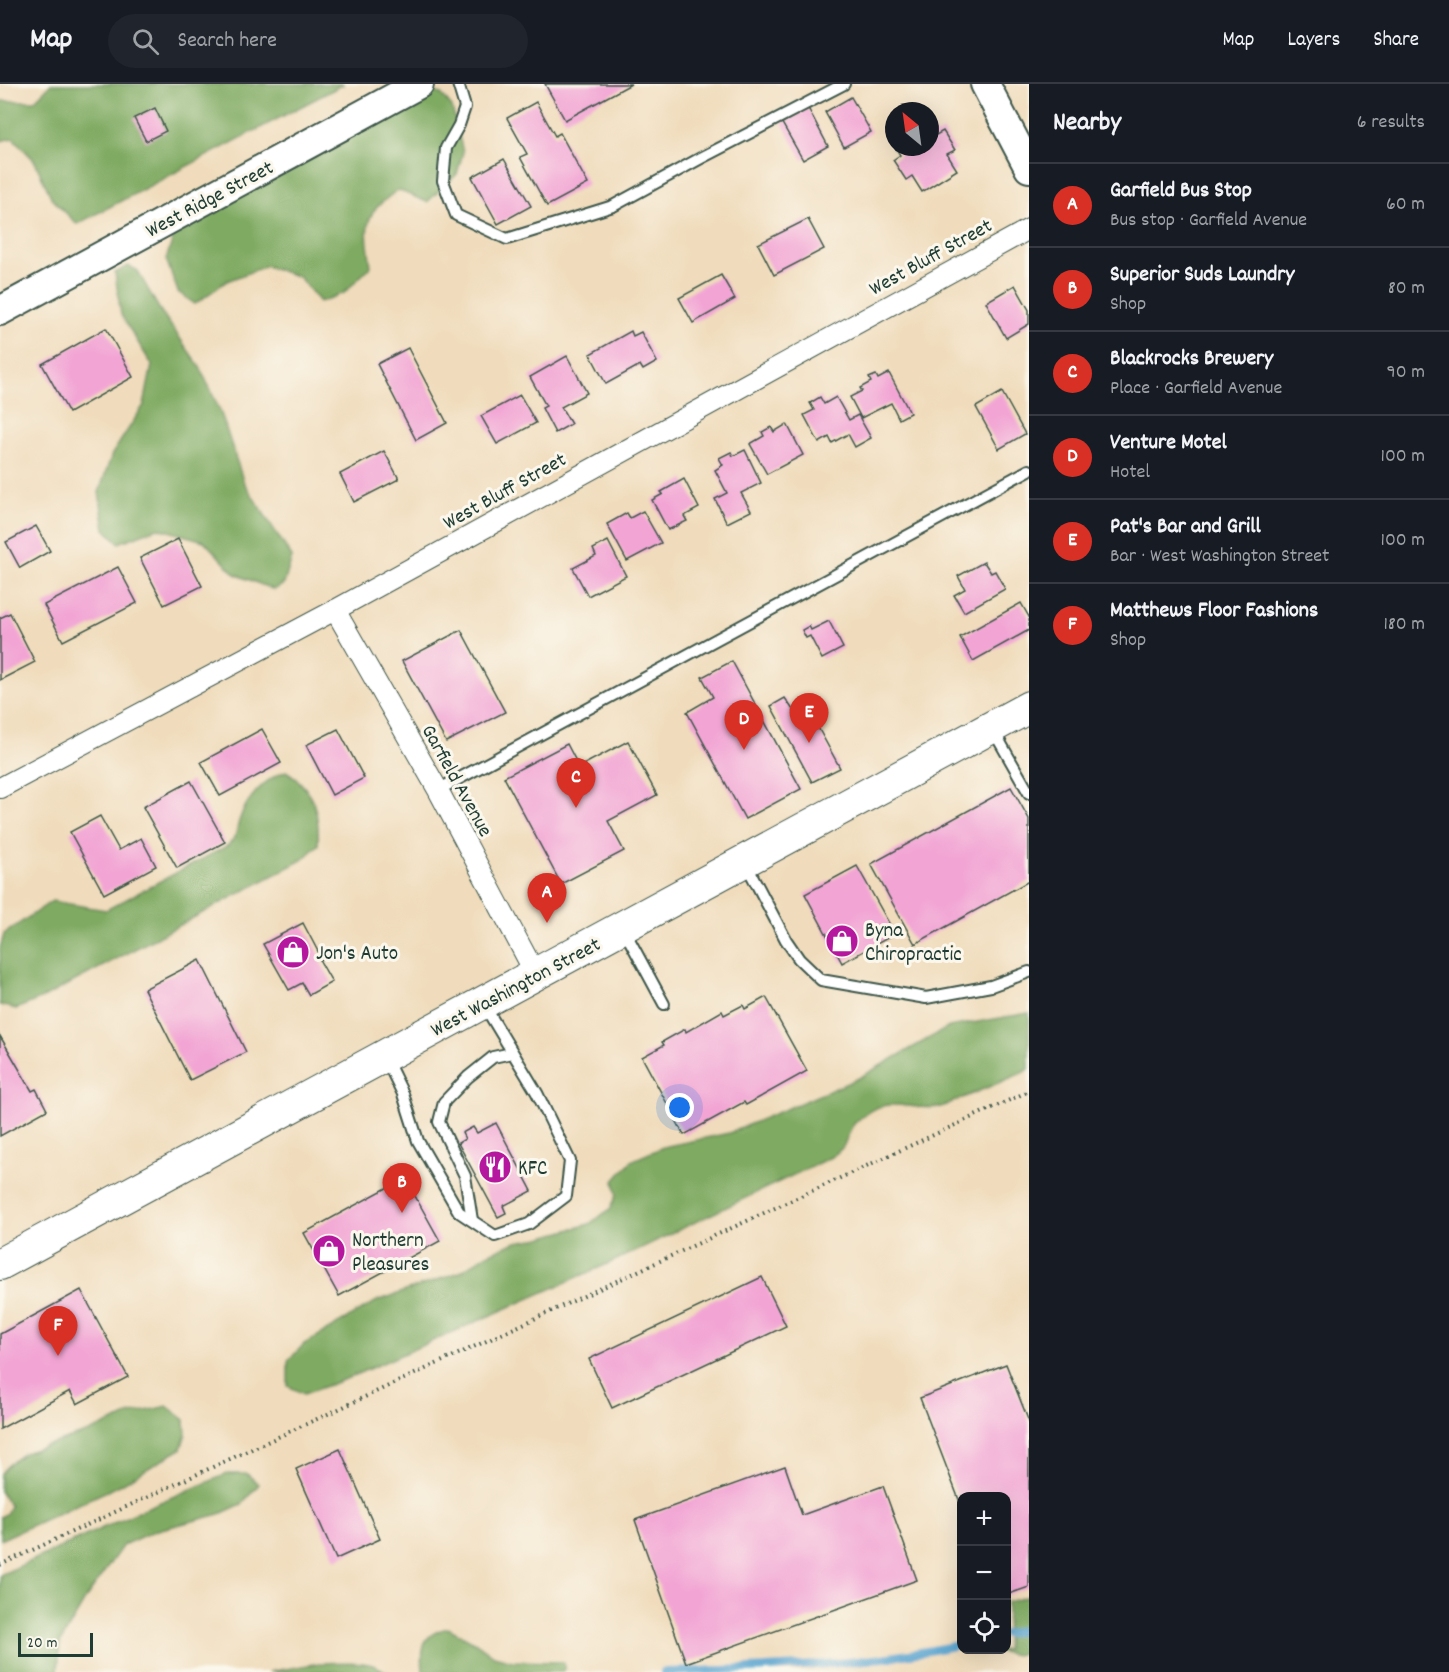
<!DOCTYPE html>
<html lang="en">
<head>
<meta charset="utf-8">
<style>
	body { margin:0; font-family:Dekko,sans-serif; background:#20242c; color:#f1f3f6 }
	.controls { position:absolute; right:18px; bottom:18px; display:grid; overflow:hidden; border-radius:12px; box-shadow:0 6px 24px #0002 }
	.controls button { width:54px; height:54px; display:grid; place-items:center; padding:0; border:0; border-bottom:2px solid #363941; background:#171b24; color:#f1f3f6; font:30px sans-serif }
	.compass { position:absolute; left:885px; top:18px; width:54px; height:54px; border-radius:50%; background:#171b24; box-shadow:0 6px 24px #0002; rotate:331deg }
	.scale { position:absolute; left:18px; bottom:15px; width:75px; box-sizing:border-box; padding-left:6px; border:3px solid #1f3d34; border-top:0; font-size:16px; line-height:21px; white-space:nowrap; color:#1f3d34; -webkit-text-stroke:4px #fbf7ec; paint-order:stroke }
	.you { position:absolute; left:680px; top:1024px; width:21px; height:21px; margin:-15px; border:4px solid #fff; border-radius:50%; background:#1a73e8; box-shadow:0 0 0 9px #1a73e833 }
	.badge { display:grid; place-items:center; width:39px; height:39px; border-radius:50%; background:#d93025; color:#fff; font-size:20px; font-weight:700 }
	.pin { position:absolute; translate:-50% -50px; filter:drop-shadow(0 2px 3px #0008) }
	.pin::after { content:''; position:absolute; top:32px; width:21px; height:18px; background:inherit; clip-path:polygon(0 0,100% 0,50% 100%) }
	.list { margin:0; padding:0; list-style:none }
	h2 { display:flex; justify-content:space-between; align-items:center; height:78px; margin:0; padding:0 24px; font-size:26px }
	h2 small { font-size:20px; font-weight:400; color:#9ea1a6 }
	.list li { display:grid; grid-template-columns:39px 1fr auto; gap:18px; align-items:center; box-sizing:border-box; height:84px; padding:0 24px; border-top:2px solid #363941 }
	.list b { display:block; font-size:22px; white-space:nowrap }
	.list p { margin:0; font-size:20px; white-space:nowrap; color:#9ea1a6 }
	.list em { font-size:20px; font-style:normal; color:#9ea1a6 }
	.icon { flex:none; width:33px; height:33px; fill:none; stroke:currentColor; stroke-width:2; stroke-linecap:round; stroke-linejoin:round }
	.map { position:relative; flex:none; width:1029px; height:1588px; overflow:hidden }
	header { display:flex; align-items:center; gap:36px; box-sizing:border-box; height:84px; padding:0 30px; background:#171b24; border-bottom:2px solid #363941 }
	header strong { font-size:28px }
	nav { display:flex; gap:33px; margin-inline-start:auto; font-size:21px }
	.search { width:420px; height:54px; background:#20242c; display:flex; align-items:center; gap:15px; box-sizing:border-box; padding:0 21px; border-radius:33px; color:#9ea1a6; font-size:22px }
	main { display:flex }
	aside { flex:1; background:#171b24 }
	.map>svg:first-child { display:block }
	.forest { fill:#7faa62; stroke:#4f744b; stroke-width:1.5 }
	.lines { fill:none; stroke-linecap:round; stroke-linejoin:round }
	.stream { stroke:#57a3cf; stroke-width:8 }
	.building { fill:#f2a5d4 }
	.lane-casing { stroke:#3e5548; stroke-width:14 }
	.street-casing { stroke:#3e5548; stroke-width:22 }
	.secondary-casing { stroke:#3e5548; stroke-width:32 }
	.primary-casing { stroke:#3e5548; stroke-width:34 }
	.path { stroke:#3e5548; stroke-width:4; stroke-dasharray:1.5 4.5; stroke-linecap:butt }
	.lane { stroke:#fff; stroke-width:10 }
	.street { stroke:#fff; stroke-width:20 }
	.secondary { stroke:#fff; stroke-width:28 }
	.primary { stroke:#fff; stroke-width:32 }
	.labels { text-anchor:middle; stroke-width:6; stroke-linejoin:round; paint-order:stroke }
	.street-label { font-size:21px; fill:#1f3d34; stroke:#fbf7ec }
	.poi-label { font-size:21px; fill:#1f3d34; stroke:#fbf7ec; text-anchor:start }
</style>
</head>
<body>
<header>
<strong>Map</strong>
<div class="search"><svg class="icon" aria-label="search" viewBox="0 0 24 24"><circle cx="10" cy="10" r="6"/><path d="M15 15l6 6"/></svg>Search here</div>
<nav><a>Map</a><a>Layers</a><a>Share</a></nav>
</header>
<main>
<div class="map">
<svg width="1029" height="1588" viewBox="0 0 1029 1588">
	<rect width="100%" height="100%" fill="#fbf7ec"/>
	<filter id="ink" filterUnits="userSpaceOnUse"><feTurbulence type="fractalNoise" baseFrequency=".0167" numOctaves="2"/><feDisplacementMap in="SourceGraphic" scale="12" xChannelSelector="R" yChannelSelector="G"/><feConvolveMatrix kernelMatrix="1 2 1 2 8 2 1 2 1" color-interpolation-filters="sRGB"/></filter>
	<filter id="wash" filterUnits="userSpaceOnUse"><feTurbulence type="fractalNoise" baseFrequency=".008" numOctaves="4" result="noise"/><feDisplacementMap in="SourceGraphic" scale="24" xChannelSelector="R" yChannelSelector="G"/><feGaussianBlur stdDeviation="1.35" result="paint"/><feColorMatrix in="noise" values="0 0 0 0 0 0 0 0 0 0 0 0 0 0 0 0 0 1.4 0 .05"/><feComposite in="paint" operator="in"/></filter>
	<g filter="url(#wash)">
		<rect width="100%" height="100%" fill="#f0dcbc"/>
		<g class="forest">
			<polygon points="51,0 344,0 77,140 52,115 34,76 13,54 0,57 0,17 34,17"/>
			<path d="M430 7 441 10 452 23 463 68 457 90 427 118 398 106C362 131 365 141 371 182L344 209 320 218 299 193 266 182 227 197 195 220 178 208 166 175 174 152 187 137Z"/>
			<polygon points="128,182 137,186 160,226 200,283 221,329 244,399 292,473 284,500 274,506 235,490 204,457 158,444 119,459 105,445 99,408 112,370 144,321 152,281 121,231 115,189"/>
			<path d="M286 687C314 705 320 729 318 761L302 776 45 913 16 925 0 921V864L4 850 52 817 106 826 227 762C238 751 235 751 239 737 246 715 264 695 286 687Z"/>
			<path d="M1029 929V985L1022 989 941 1023C906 1028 886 1007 855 1039 848 1046 848 1057 842 1064 839 1067 835 1071 831 1073L612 1178 346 1295 304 1310 288 1302V1277L304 1260 377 1217 460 1188 487 1170 516 1158 540 1154 589 1140 610 1125 617 1111 614 1097 631 1077 663 1063 729 1049 857 995 949 943Z"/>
			<polygon points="167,1322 185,1336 186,1351 181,1365 118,1402 0,1456 0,1433 6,1430 10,1422 0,1407 0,1390 9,1380 24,1369 89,1348 128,1331"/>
			<polygon points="227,1390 247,1390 259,1400 242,1420 220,1430 154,1447 123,1461 86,1514 60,1559 58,1588 0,1588 0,1491 146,1424"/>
			<polygon points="1029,1512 1029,1567 1016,1571 990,1566 1006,1566 1007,1518"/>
			<path d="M448 1544 476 1559 494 1572 513 1577 563 1578 565 1585 564 1588H423C421 1564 421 1550 448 1544Z"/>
			<path d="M319 1579C340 1579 369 1574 386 1588H269Z"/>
		</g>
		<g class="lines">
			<g class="stream">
				<polyline points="1006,1550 1029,1545"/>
				<path d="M664 1588C763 1585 864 1582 962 1560"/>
			</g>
		</g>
		<g id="blocks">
			<g class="building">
				<polygon points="545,0 631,0 565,36"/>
				<polygon points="851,13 871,48 844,63 825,28"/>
				<polygon points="536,18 555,52 560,49 588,100 547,122 520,73 527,70 507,34"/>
				<polygon points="155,24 166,47 146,57 134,34"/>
				<polygon points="808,24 828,62 803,76 782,39"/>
				<polygon points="930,41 936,51 943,47 955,66 947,70 957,86 922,108 912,92 906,96 893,76 900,71 895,63 930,63"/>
				<polygon points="504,75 531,122 498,140 472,93"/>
				<polygon points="808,135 824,165 774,191 758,160"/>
				<polygon points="721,191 735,215 693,239 679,214"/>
				<polygon points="1015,201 1029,226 1029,240 1006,254 986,218"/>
				<polygon points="106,244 133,293 69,329 42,280"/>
				<polygon points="631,247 633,252 641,248 657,278 643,286 640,281 606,300 590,270"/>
				<polygon points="408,264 447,339 416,356 377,280"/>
				<polygon points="567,272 587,309 561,323 571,340 555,349 542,324 546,322 530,293"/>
				<polygon points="889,289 910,329 899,335 891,319 861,334 850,313 862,307 860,304 871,298 869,294 876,291 878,295"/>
				<polygon points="1002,308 1025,350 999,365 976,323"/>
				<polygon points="520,311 536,339 497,360 481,332"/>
				<polygon points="820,313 824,320 836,313 849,336 858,331 871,354 855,363 848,350 832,359 829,353 819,359 804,331 814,326 810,319"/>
				<polygon points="787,340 803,371 767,390 750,360 764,352 762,348 771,343 774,348"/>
				<polygon points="745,366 761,399 741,409 751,427 727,439 715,415 727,409 715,386 723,381 719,374 731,368 733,372"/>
				<polygon points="384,367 399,395 354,418 340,390"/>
				<polygon points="684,395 699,424 684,432 687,437 668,446 652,416 663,410 661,408"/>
				<polygon points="643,427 661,459 627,477 607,440 627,429 630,434"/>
				<polygon points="36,442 50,467 20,484 6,458"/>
				<polygon points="178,455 202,502 164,521 140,474"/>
				<polygon points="608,457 626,492 588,512 573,484 596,472 593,465"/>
				<polygon points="984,478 991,489 995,487 1005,505 964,528 954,511 965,505 958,492"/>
				<polygon points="118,483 137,519 63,557 44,521"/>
				<polygon points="1021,519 1029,533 1029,546 973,577 960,553"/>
				<polygon points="10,529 35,578 0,596 0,534"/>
				<polygon points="829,537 843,564 822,575 810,552 806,554 802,546 809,542 811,546"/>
				<polygon points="461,546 505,628 446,658 402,577"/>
				<polygon points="732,577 801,705 745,735 687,628 713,613 702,593"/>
				<polygon points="785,614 799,635 810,629 840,684 812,698 771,622"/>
				<polygon points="262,645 281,679 220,712 201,678"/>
				<polygon points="338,645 364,694 332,711 306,661"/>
				<polygon points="628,657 657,711 608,737 624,767 561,800 504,693 567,660 579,683"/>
				<polygon points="191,697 225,758 177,784 143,723"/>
				<polygon points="1011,703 1029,735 1029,797 915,860 871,780"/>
				<polygon points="100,732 119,766 141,754 156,782 104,810 70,748"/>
				<polygon points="857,782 895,850 842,879 805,810"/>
				<polygon points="303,839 322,875 320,877 332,898 309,911 302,899 289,906 263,860"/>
				<polygon points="200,876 246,968 190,996 144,905"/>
				<polygon points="766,913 807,987 746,1021 744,1018 684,1051 642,973 664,961 662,958 685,945 686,948 722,927 724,931 743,921 745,925"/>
				<polygon points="0,952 32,1007 36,1005 47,1026 0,1052"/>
				<polygon points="496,1039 532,1107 503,1122 506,1129 498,1133 458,1059 465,1055 462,1049 473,1043 477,1049"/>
				<polygon points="405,1094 440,1157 339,1212 304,1149"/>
				<polygon points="762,1193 786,1242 612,1324 589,1275"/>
				<polygon points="81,1206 128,1293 77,1320 70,1307 0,1345 0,1250"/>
				<polygon points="1006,1280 1029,1338 1029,1503 1006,1511 1006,1412 962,1412 961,1421 920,1314"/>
				<polygon points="340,1365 380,1455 336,1475 296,1385"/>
				<polygon points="785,1382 802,1431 883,1402 917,1496 686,1579 635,1436"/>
			</g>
		</g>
	</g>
	<g filter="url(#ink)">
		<use href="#blocks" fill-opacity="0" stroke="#3e5548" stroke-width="1.5"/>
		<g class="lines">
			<g class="lane-casing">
				<g id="lane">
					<polyline points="458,0 465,23 459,41 446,64 443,97 456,131 507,155 613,122 701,74 844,0"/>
					<polyline points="992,644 1029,709"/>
					<polyline points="438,706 1029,386"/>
					<polyline points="746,780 786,856 799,875 821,896 926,914 991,902 1029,888"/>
					<polyline points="623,844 664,920"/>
					<polyline points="385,973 403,1010 418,1057 459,1128 495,1152 529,1140 566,1112 570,1077 537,1009 484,921"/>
					<polyline points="472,1136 465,1092 439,1038 444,1018 468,993 493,973 512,969"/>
				</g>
			</g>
			<g class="street-casing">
				<g id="street">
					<polyline points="335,526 438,706 536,891"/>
					<polyline points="0,704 335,526 1029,145"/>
				</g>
			</g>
			<g class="secondary-casing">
				<g id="secondary">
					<polyline points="985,0 1029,84"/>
					<polyline points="0,227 419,0"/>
				</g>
			</g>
			<g class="primary-casing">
				<polyline id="primary" points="0,1180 1029,623"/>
			</g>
			<polyline class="path" points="0,1481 1029,1007"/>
			<use href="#lane" class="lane"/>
			<use href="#street" class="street"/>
			<use href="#secondary" class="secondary"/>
			<use href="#primary" class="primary"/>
		</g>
	</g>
	<defs>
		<g id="shop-disc" transform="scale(1.725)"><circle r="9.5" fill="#b5179e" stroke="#fbf7ec"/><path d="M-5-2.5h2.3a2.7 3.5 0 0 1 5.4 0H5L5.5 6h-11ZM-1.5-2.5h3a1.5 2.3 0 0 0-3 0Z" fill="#fff"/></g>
		<g id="restaurant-disc" transform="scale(1.725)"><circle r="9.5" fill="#b5179e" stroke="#fbf7ec"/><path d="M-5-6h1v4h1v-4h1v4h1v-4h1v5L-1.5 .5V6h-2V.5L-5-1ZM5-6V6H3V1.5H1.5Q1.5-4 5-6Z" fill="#fff"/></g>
	</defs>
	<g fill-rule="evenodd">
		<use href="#shop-disc" x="842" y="857"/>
		<use href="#shop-disc" x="293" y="868"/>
		<use href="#restaurant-disc" x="495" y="1083"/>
		<use href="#shop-disc" x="329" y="1167"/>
	</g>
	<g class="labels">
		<g class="street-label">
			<text transform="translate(209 114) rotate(-28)" y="7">West Ridge Street</text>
			<text transform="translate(930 172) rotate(-29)" y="7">West Bluff Street</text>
			<text transform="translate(504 406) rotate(-29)" y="7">West Bluff Street</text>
			<text transform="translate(458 696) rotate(61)" y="7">Garfield Avenue</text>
			<text transform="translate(515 902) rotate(-28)" y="7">West Washington Street</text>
		</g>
		<g class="poi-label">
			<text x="865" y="852">Byna<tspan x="865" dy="24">Chiropractic</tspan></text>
			<text x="316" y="875">Jon's Auto</text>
			<text x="518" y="1090">KFC</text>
			<text x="352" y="1162">Northern<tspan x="352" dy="24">Pleasures</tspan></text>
		</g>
	</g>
</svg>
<div class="controls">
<button>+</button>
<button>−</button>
<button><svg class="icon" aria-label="locate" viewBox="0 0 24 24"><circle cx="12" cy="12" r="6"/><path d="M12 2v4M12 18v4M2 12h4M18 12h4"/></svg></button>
</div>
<svg class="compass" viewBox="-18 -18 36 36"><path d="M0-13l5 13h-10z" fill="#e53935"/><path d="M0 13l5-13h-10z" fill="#9ea1a6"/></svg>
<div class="scale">20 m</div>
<div class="you"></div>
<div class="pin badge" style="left:547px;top:839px">A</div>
<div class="pin badge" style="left:402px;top:1129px">B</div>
<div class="pin badge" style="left:576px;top:724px">C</div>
<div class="pin badge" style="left:744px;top:666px">D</div>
<div class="pin badge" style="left:809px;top:659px">E</div>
<div class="pin badge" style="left:58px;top:1272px">F</div>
</div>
<aside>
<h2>Nearby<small>6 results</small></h2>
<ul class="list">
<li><span class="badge">A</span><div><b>Garfield Bus Stop</b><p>Bus stop · Garfield Avenue</p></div><em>60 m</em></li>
<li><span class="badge">B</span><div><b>Superior Suds Laundry</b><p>Shop</p></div><em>80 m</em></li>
<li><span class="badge">C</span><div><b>Blackrocks Brewery</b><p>Place · Garfield Avenue</p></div><em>90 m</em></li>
<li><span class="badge">D</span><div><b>Venture Motel</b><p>Hotel</p></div><em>100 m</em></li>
<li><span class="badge">E</span><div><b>Pat's Bar and Grill</b><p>Bar · West Washington Street</p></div><em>100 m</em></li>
<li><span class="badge">F</span><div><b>Matthews Floor Fashions</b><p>Shop</p></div><em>180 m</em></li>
</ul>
</aside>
</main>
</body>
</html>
